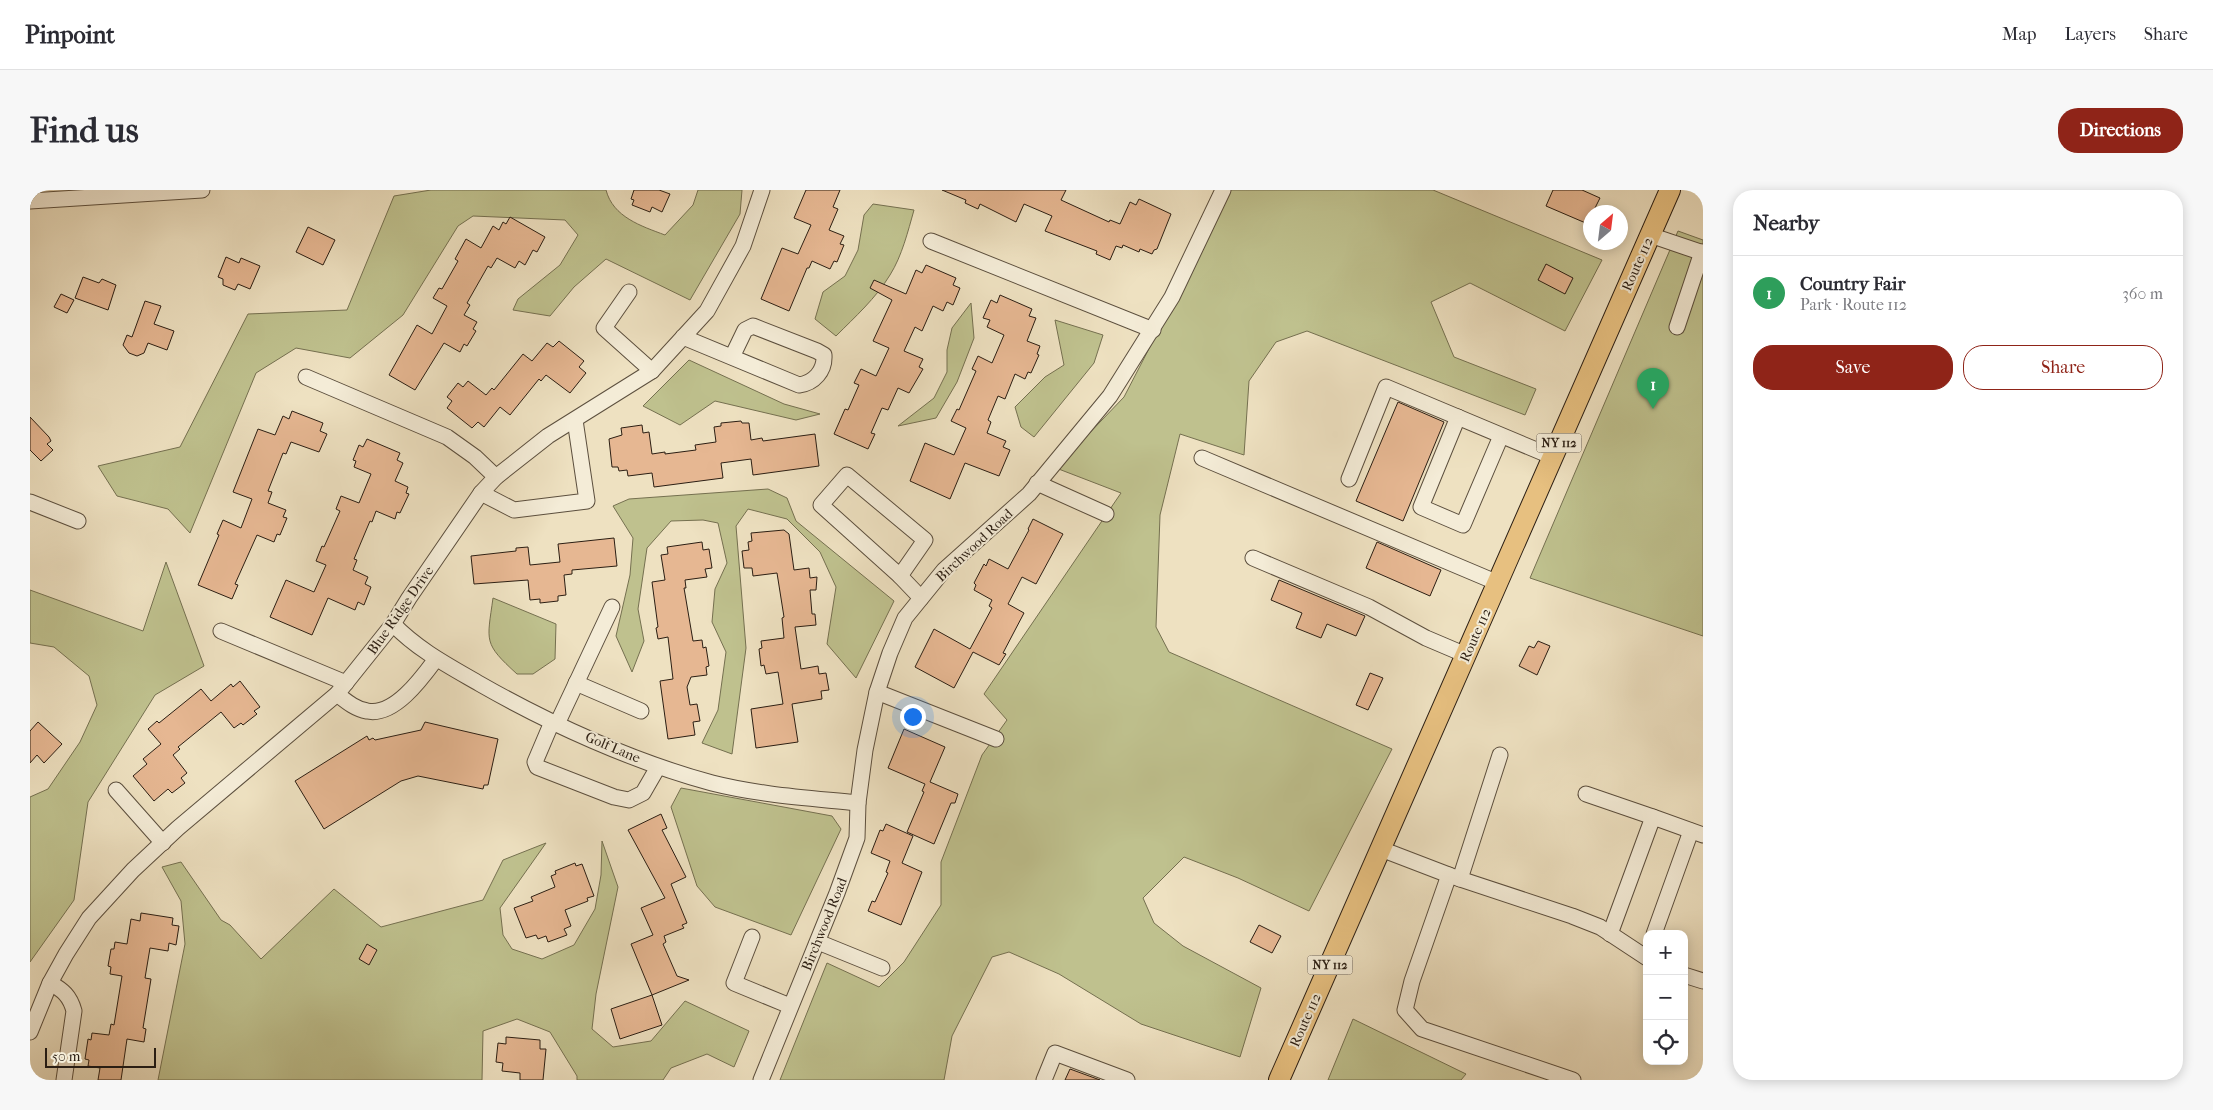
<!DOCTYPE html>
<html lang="en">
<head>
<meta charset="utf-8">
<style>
	body { margin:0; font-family:"IM FELL French Canon",serif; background:#f7f7f7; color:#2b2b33 }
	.controls { position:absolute; right:15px; bottom:15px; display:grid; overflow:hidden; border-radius:10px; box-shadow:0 2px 12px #0003 }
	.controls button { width:45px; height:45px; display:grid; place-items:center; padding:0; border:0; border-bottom:1px solid #e1e1e2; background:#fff; color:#2b2b33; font:25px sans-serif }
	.compass { position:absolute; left:1553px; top:15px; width:45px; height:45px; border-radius:50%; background:#fff; box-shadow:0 2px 12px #0003; rotate:28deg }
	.scale { position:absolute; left:15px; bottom:12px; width:111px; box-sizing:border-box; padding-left:5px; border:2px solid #2b1e13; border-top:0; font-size:14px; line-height:18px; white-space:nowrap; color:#2b1e13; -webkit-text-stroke:4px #f4ecd7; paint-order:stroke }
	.you { position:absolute; left:882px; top:526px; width:18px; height:18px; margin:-12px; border:4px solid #fff; border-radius:50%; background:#1a73e8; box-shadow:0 0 0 8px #1a73e833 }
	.badge { display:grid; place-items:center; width:32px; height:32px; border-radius:50%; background:#8f2418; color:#fff; font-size:16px; font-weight:700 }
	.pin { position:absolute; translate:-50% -41px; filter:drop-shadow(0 1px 2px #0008) }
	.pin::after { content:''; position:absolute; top:26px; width:18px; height:15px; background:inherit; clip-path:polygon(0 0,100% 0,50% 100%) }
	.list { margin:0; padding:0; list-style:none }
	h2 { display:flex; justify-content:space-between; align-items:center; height:65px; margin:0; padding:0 20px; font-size:21px }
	h2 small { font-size:16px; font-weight:400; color:#7c7c81 }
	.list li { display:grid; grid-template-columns:32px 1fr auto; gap:15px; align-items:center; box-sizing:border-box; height:75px; padding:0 20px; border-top:1px solid #e1e1e2 }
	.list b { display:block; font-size:19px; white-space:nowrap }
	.list p { margin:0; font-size:16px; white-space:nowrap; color:#7c7c81 }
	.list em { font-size:16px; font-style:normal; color:#7c7c81 }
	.actions { display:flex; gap:10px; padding:15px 20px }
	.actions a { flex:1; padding:11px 0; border:1px solid #8f2418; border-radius:20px; text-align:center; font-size:18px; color:#8f2418 }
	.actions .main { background:#8f2418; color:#fff }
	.icon { flex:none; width:28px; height:28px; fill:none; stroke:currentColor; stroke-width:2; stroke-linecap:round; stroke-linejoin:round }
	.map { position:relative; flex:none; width:1673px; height:890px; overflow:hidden; border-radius:20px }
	header { display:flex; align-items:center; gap:30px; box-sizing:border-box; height:70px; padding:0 25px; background:#fff; border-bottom:1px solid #e1e1e2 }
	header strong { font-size:24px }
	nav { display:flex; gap:28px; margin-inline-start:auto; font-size:18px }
	.intro { display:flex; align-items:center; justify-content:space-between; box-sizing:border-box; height:120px; padding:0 30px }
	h1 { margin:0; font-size:35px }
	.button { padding:12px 22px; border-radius:20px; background:#8f2418; color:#fff; font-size:18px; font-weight:700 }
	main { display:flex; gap:30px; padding:0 30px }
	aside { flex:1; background:#fff; border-radius:20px; box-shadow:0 2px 12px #0003 }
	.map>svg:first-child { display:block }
	.green { fill:#bfc18e; stroke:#757050 }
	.building { fill:#e6b792; stroke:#2b1e13 }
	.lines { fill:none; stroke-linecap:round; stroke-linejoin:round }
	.minor-casing { stroke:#5c4f3e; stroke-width:17 }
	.major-casing { stroke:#2b1e13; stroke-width:22 }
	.minor { stroke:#f4ecd7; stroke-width:15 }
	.major { stroke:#e7c080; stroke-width:20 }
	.labels { text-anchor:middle; stroke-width:4; stroke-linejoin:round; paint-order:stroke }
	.shield { fill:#f4ecd7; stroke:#675c4e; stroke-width:1 }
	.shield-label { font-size:12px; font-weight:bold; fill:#2b1e13 }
	.street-label { font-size:14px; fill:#2b1e13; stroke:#f4ecd7 }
</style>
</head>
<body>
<header>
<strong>Pinpoint</strong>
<nav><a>Map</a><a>Layers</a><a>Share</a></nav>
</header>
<div class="intro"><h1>Find us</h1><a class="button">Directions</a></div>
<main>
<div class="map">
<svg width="1673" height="890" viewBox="0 0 1673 890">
	<rect width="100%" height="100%" fill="#eee1c1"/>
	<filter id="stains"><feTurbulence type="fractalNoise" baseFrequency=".004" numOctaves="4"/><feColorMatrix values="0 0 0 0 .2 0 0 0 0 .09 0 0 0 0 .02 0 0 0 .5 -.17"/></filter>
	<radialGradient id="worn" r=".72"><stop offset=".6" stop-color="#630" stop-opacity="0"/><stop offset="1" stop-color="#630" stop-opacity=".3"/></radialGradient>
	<g class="green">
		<path d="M401 0H576C583 27 611 36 635 45L663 15 668 0H712L710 24 660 110 576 69 544 97 520 126 483 120 488 109 530 75 548 45 535 30 443 26 428 36 373 125 320 168 266 158 226 183 160 343 138 319 87 306 68 276 150 257 218 124 317 120 364 6Z"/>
		<polygon points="1198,0 1403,0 1572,70 1535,141 1440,93 1401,112 1424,167 1506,199 1495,225 1277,141 1246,152 1219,191 1214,265 1150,244 1130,325 1126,437 1139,462 1362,559 1279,721 1208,688 1154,667 1113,708 1124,733 1153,756 1231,798 1210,867 1111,834 1029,784 979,762 962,767 922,846 914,890 750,890 797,773 849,797 874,772 911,715 911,672 952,565 977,530 954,504 1091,303 1026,278 1094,207 1182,37"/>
		<path d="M843 14 884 20C878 41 872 66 860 85 846 108 825 127 806 146L785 129 793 102 815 86 828 60 834 25Z"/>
		<polygon points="1648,41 1673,50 1673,446 1500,388"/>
		<polygon points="941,113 944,148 927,192 906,228 868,236 904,208 917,182 917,160 922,138"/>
		<polygon points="1025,130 1073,145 1064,173 1004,247 991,237 985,217 1015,187 1034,175"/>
		<polygon points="659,170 754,214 790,224 766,230 685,211 650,235 613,216"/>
		<polygon points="738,299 757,308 766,331 864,411 826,488 797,454 806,397 790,362 757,329 718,319 706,336 716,458 702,564 672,553 688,520 696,462 682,432 685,399 697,373 688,333 673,330 641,331 617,358 608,419 614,451 602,482 586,446 600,385 603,348 583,316 599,309"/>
		<polygon points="136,372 174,476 125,505 58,612 44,710 0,772 0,607 18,599 50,552 67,515 59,486 24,457 0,453 0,400 113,441"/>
		<path d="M463 408 526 434 525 469 503 484H487C453 453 457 452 463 408Z"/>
		<polygon points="651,598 802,626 811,639 761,745 685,717 667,696 641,617"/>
		<polygon points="572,651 588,697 566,804 562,839 583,857 621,851 655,811 719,841 704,877 677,864 641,878 633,890 547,890 547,886 520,842 487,829 453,841 452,890 128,890 155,754 151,711 132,677 151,672 191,730 200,735 231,769 304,699 351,737 453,710 473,670 516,653 470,718 473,745 482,759 512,769 544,755 565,719 571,685"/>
		<polygon points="1323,829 1436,884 1431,890 1298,890"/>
	</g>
	<g class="building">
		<polygon points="604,0 629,0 640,4 632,22 622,17 620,22 602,15 604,10 601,9"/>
		<polygon points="776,0 810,0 803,17 808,19 799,40 814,46 810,54 814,55 807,72 804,71 800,79 782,71 779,78 777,78 759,121 731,109 752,58 768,64 781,35 764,28"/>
		<polygon points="912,0 1036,0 1031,10 1079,32 1080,30 1090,34 1100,12 1106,15 1109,9 1141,24 1127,59 1124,60 1122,64 1110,59 1109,62 1093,55 1092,58 1086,56 1080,70 1066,64 1067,61 1015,41 1022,26 994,14 986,32 950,14 948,19 935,13 936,10"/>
		<polygon points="1523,0 1552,0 1570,8 1563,22 1560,22 1558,34 1516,16"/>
		<polygon points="480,27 515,47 507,62 503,60 495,75 489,71 485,78 467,68 461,78 458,76 437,113 440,115 434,125 447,132 443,139 446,141 437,156 434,154 430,162 414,153 385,200 359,185 387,135 402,144 417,116 403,108 409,98 412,99 428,71 425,69 436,49 451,58 463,36 469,40 473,32 476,34"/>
		<polygon points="278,37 305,50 293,75 266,62"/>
		<polygon points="196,67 209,73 211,68 230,76 220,99 208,94 205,100 193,95 193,89 188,87"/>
		<polygon points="1516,74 1543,88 1535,104 1508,90"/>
		<polygon points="896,75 926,88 923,95 930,98 923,115 917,112 913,121 903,116 892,141 885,137 874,161 893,169 889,177 893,179 879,203 868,198 858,220 852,218 841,243 845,244 838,259 804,244 815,219 818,220 829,195 824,193 831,179 846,186 859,158 843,151 862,110 840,98 844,90 876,104 886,80 892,83"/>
		<polygon points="53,87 69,93 72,89 86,95 78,120 45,108"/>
		<polygon points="31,104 44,110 37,123 24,117"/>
		<polygon points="970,105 1002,119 999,126 1006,128 997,151 1010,156 1007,164 1009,165 1001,183 998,182 995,189 985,184 975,209 968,206 958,230 961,232 957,243 976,251 973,257 980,260 969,286 935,273 920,309 880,291 895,253 924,265 936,238 921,231 927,219 929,220 946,181 942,179 948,166 962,173 974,145 957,137 960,130 953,128 961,110 967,113"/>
		<polygon points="115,111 131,116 124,134 144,141 137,160 118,153 114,163 107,166 99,163 93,155 97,145 102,147"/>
		<polygon points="529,151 554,171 549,177 556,183 540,203 516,185 511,191 509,189 480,225 470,217 454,237 448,232 442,238 417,218 422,211 417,207 428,193 433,197 438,191 456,205 462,198 464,200 493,164 502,171 517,153 523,157"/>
		<polygon points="1368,212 1414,232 1373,331 1326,311"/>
		<polygon points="262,221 293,233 290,241 297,244 289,262 261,252 256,264 253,263 238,301 242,302 238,313 256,320 253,327 257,328 250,345 247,344 244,352 227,345 205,394 208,395 202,409 168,395 189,345 187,344 193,330 211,338 222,309 203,302 228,239 245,245 253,226 259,229"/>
		<polygon points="0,227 19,247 21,251 17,254 23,260 11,271 0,260"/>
		<polygon points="711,231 712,233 719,233 721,250 732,248 733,251 785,244 789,276 723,285 721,269 691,273 693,288 624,297 622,283 598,286 597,280 589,281 588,277 582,277 579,249 592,245 591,238 612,235 613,243 619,242 622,264 635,262 635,264 666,260 665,255 686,252 684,237 691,236 691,233"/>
		<polygon points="337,249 370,263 367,270 373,273 365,291 378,297 376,303 379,304 370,323 367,322 365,329 346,321 342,332 340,331 324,369 327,370 323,380 338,387 335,394 341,397 334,415 328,412 325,420 298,408 282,445 240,427 256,390 284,402 296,375 286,371 292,356 294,357 310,321 306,319 311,306 329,313 341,284 324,277 326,271 323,270 329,255 333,257"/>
		<polygon points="1003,329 1033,344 1006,394 992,387 978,414 994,423 973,463 976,464 969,475 943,462 924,498 885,477 904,439 940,459 962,418 959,416 962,410 944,400 946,395 944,393 954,374 956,376 959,369 978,379 999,340 998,339"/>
		<polygon points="754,340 759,344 764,380 779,378 780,388 787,387 786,400 780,400 782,424 785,424 786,435 765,437 771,479 788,476 789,484 796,483 799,500 791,501 792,509 762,514 768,552 726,558 721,519 753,514 748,482 736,484 734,475 731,476 729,459 732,458 731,451 754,448 752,428 754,427 747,383 723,386 722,378 714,378 712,361 719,360 718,352 722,351 721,343"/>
		<polygon points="584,348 587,376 542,380 542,384 534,385 536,405 528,406 528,411 510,413 510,409 500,410 498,390 444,394 441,366 486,361 486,358 498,357 500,375 530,372 528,354"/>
		<polygon points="672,352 673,360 679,359 682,378 675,379 677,387 655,390 656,398 654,398 663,451 672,450 673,458 676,457 679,476 676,477 677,485 661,487 657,497 660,515 667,514 670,531 663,532 665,545 638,549 630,491 643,489 638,447 628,449 626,438 628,437 622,392 635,390 631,365 638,364 637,357"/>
		<polygon points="1347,352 1411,380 1400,406 1336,378"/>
		<polygon points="1249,390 1335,426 1326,446 1297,434 1291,448 1266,438 1272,423 1241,410"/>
		<polygon points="1508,451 1520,456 1507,485 1489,476 1499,456 1504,458"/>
		<polygon points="1340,483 1353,488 1338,520 1326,515"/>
		<polygon points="210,491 230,517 224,521 227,524 213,535 211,533 204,538 191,522 148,557 150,559 143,565 157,583 151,588 155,593 142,603 138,599 124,611 103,586 117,574 113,569 131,554 118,539 127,531 129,533 171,499 181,511 201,494 203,497"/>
		<polygon points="8,532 32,554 14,573 7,565 0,573 0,541"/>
		<polygon points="395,532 468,549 458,595 454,595 453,599 388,586 371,591 294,639 265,591 337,546 339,550 343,548 345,550 391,540"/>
		<polygon points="874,539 915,557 900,592 928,604 925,613 921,613 904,654 877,642 894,602 892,601 895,594 858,578"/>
		<polygon points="631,624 637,638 632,640 656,687 641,694 657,733 652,735 654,738 634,746 636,752 633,754 647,786 659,790 622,805 632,835 590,849 581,819 622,805 601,754 623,745 611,718 635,708 598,640"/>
		<polygon points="856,634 883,646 872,673 892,682 871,735 838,721 842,711 845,712 858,683 856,682 860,671 841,663 850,640 853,641"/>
		<polygon points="545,673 546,676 552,674 564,706 557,708 558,711 535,720 541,736 534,739 537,745 518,752 516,746 508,749 506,745 496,748 484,718 503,711 501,707 525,697 521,686 526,684 525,681"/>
		<polygon points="111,723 143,728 142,735 149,736 146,755 139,753 138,761 120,758 115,788 121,789 113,838 116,839 114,852 97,849 91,890 68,890 70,878 58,876 59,870 55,869 58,849 61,850 62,843 79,845 81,834 84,835 92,786 80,784 81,777 78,776 81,759 84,759 85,752 97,754 101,729 110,731"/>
		<polygon points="1229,735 1251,746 1242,763 1220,752"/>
		<polygon points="337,754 347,760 339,775 329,769"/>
		<polygon points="476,847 510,850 510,859 516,859 513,890 490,890 490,883 472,881 473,873 466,872 468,853 476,854"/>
		<polygon points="1040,879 1070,890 1035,890"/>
	</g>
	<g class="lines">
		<g class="minor-casing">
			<g id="minor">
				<polyline points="0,11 172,0"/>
				<polyline points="1620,45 1673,63"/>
				<polyline points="901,51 1123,140"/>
				<polyline points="599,102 574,138 622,181"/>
				<polyline points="1647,137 1672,62"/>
				<path d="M653 147 769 195C784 193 795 181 794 165L787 161 723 136 715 140 702 167"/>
				<polyline points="276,187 417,247 445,267 466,287"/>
				<polyline points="1428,227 1391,317 1433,335 1471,246"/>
				<polyline points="1172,268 1468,393"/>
				<polygon points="817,285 895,350 870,386 791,315"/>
				<polyline points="1319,289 1356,197 1523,267"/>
				<polyline points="1007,293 1076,324"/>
				<polyline points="451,303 484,320 557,311 545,230"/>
				<polyline points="0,312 48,331"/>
				<polyline points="1223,368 1339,417 1396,448 1436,465"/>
				<polyline points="870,386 891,408"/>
				<path d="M363 434C388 460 419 476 450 494 520 534 604 572 682 593 729 605 780 608 828 613"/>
				<polyline points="191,441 316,493"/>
				<polyline points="546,493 611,521"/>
				<polyline points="847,502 966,549"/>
				<path d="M307 504C316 511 325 519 337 521 364 527 392 488 406 469"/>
				<polyline points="522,532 505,572 507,577 584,607 599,610 613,603 628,577"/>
				<polyline points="527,534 582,417"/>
				<polyline points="86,600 133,653"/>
				<polyline points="1556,604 1623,627"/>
				<polyline points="1351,659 1424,687 1542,726 1570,737 1617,768"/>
				<polyline points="1419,685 1382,791 1375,820 1392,839 1543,890"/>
				<polyline points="1430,689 1470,565"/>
				<polyline points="1580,744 1623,627 1673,645"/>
				<polyline points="1624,744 1661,641"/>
				<polyline points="722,747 704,793 760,816"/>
				<polyline points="788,752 852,778"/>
				<polyline points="1654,785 1673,791"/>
				<path d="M20 793C33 800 40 806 44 821L34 890"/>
				<polyline points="0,842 20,793 36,764 59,728 103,680 148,638 307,504 363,434 379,408 451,303 466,287 518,246 622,181 677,121 713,56 732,0"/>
				<polyline points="731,890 807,703 827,648 828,613 835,560 847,502 860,463 875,428 914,380 999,304 1080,206 1142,107 1193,0"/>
				<polyline points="1014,890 1025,863 1097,890"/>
			</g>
		</g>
		<g class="major-casing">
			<polyline id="major" points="1249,890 1640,0"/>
		</g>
		<use href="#minor" class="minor"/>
		<use href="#major" class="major"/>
	</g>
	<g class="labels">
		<g class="shield">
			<rect x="1506.5" y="243.5" width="45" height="19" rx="4"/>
			<rect x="1277.5" y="765.5" width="45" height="19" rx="4"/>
		</g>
		<g class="shield-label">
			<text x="1529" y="257">NY 112</text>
			<text x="1300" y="779">NY 112</text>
		</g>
		<g class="street-label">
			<text transform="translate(1607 74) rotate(-66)" y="5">Route 112</text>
			<text transform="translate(944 355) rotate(-43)" y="5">Birchwood Road</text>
			<text transform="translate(370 420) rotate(-55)" y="5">Blue Ridge Drive</text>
			<text transform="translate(1445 445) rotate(-66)" y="5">Route 112</text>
			<text transform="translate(583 557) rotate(23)" y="5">Golf Lane</text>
			<text transform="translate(794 734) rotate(-68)" y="5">Birchwood Road</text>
			<text transform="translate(1275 830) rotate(-66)" y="5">Route 112</text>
		</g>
	</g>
	<rect width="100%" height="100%" filter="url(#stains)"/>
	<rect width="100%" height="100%" fill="url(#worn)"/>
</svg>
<div class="controls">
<button>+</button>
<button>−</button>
<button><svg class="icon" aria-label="locate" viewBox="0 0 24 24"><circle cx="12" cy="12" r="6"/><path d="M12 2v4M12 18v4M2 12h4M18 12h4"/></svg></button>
</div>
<svg class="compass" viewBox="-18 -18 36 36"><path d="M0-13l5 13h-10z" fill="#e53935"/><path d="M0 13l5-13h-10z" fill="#7c7c81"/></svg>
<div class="scale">50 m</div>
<div class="you"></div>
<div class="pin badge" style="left:1623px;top:219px;background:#2e9e5b">1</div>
</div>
<aside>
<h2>Nearby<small></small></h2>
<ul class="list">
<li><span class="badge" style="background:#2e9e5b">1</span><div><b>Country Fair</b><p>Park · Route 112</p></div><em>360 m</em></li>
</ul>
<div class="actions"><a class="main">Save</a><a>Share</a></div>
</aside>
</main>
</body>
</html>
